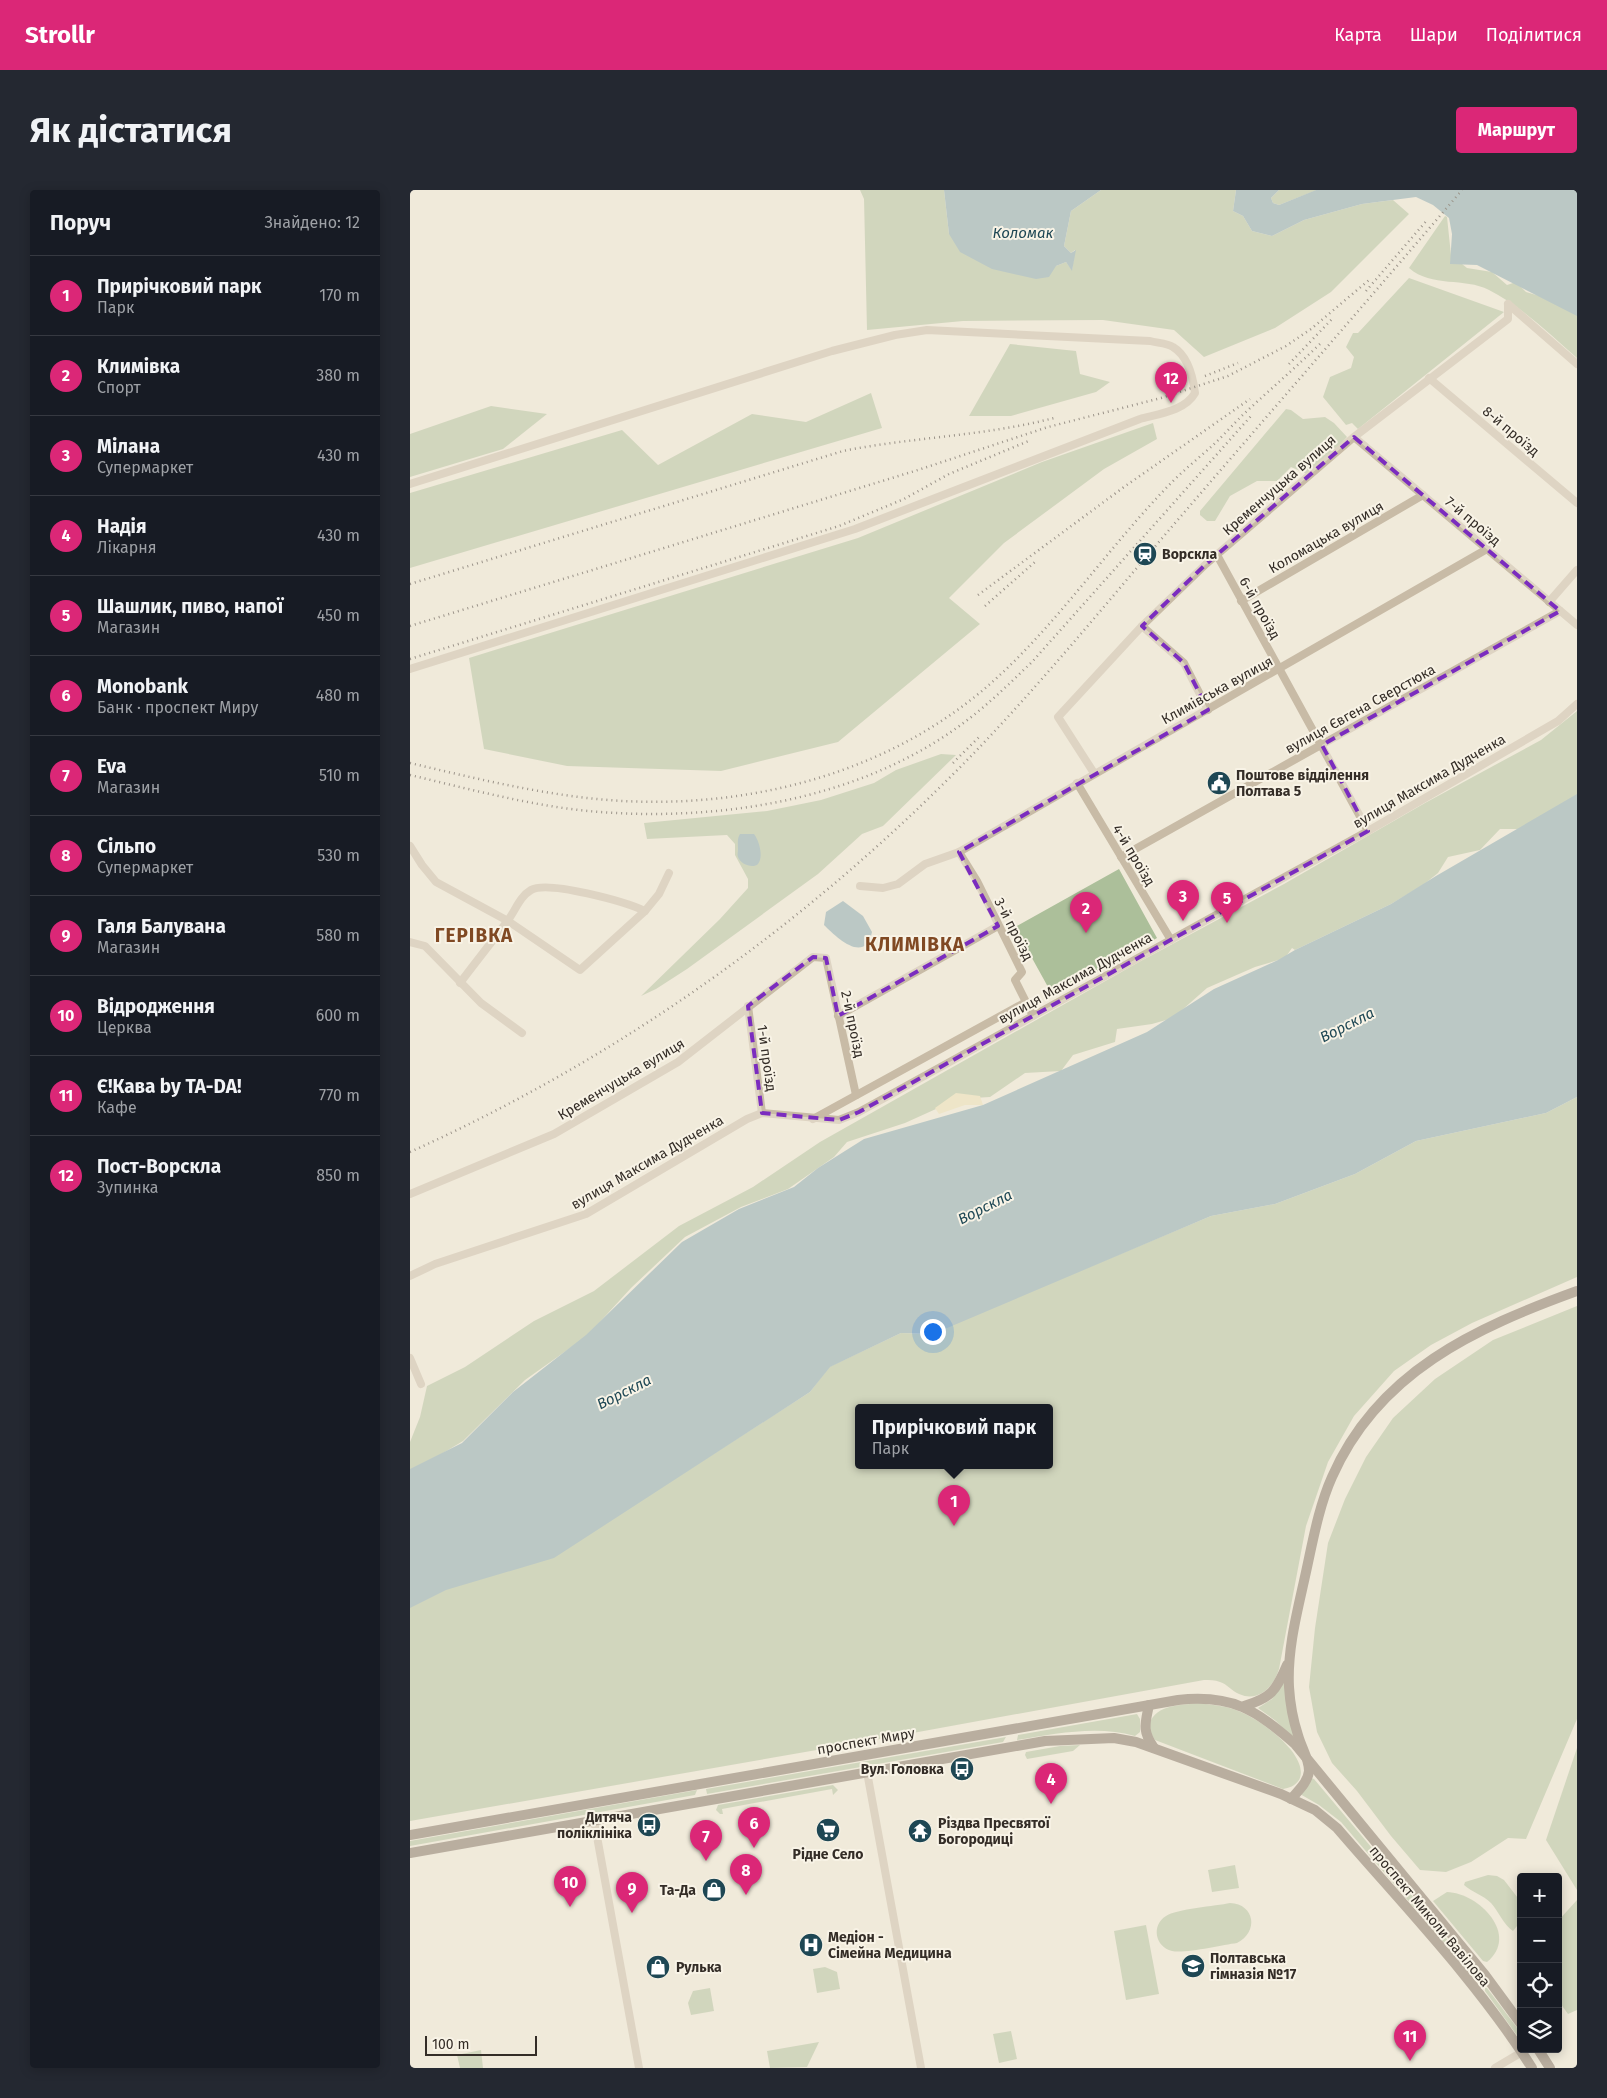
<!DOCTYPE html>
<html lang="uk">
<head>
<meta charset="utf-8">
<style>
	body { margin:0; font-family:"Fira Sans",sans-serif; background:#242831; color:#f1f3f6 }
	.controls { position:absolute; right:15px; bottom:15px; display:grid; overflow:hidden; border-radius:5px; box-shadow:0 2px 12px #0003 }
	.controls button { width:45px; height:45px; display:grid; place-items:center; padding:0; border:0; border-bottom:1px solid #363941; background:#171b24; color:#f1f3f6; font:25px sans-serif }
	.scale { position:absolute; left:15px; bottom:12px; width:112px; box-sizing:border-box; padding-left:5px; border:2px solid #342d27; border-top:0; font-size:14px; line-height:18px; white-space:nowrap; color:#342d27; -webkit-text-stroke:4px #f8f3e6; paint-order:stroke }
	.you { position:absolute; left:522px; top:1141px; width:18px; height:18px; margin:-12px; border:4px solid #fff; border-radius:50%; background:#1a73e8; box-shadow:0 0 0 8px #1a73e833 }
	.badge { display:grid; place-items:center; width:32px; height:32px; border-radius:50%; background:#db2777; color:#fff; font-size:16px; font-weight:700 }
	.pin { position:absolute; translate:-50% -41px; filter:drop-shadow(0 1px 2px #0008) }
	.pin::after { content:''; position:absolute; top:26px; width:18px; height:15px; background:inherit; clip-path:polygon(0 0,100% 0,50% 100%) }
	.popup { position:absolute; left:445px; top:1214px; width:198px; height:65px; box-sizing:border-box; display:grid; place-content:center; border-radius:5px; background:#171b24; filter:drop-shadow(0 1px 4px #0005); font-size:16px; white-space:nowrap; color:#9ea1a6 }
	.popup b { font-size:19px; color:#f1f3f6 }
	.popup::after { content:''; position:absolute; left:50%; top:100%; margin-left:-10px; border:10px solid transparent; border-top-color:#171b24 }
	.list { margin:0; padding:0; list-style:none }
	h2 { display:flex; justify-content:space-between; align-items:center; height:65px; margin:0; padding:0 20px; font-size:21px }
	h2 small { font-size:16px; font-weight:400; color:#9ea1a6 }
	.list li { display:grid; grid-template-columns:32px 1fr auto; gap:15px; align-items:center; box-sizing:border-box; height:80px; padding:0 20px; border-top:1px solid #363941 }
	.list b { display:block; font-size:19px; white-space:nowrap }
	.list p { margin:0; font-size:16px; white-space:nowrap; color:#9ea1a6 }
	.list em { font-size:16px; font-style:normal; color:#9ea1a6 }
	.icon { flex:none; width:28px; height:28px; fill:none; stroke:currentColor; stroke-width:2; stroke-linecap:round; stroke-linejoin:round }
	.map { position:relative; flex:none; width:1167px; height:1878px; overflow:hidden; border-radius:5px }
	header { display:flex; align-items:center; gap:30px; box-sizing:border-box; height:70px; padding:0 25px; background:#db2777; color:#fff }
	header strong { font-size:24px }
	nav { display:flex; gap:28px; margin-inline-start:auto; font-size:18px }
	.intro { display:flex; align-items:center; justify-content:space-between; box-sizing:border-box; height:120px; padding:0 30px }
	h1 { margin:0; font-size:35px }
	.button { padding:12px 22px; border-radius:5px; background:#db2777; color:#fff; font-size:18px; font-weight:700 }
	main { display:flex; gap:30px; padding:0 30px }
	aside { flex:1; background:#171b24; border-radius:5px; box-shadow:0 2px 12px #0003 }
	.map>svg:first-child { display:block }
	.green { fill:#acbf9a; fill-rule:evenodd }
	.sand { fill:#ebe1b1 }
	.water { fill:#7aa1ac }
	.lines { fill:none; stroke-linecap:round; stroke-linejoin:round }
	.minor { stroke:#c8bba6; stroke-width:8 }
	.major { stroke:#766758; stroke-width:10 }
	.rail { stroke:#342d27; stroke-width:2.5; stroke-dasharray:1 4; stroke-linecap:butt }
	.marked { fill:none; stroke:#7b2cbf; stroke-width:4; stroke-dasharray:10 6; stroke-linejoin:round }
	.labels { text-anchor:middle; stroke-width:4; stroke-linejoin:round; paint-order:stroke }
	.street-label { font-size:14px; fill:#342d27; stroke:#f8f3e6 }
	.poi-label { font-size:14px; font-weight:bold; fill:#342d27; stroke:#f8f3e6; text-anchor:start }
	.water-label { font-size:15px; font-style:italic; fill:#1e4754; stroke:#f8f3e6 }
	.district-label { font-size:19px; font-weight:bold; letter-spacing:1px; fill:#804923; stroke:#f8f3e6 }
</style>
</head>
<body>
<header>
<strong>Strollr</strong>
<nav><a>Карта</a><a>Шари</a><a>Поділитися</a></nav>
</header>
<div class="intro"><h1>Як дістатися</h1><a class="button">Маршрут</a></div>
<main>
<aside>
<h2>Поруч<small>Знайдено: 12</small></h2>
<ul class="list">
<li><span class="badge">1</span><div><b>Прирічковий парк</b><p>Парк</p></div><em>170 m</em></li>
<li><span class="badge">2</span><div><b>Климівка</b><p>Спорт</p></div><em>380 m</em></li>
<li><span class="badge">3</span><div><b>Мілана</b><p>Супермаркет</p></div><em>430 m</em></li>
<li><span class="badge">4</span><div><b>Надія</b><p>Лікарня</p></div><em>430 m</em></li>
<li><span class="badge">5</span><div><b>Шашлик, пиво, напої</b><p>Магазин</p></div><em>450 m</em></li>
<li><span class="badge">6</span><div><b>Monobank</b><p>Банк · проспект Миру</p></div><em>480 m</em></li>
<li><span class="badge">7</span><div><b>Eva</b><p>Магазин</p></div><em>510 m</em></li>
<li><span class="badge">8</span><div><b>Сільпо</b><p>Супермаркет</p></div><em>530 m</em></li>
<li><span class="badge">9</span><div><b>Галя Балувана</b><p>Магазин</p></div><em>580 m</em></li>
<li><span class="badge">10</span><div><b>Відродження</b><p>Церква</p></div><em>600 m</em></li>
<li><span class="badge">11</span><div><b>Є!Кава by TA-DA!</b><p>Кафе</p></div><em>770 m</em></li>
<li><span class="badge">12</span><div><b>Пост-Ворскла</b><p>Зупинка</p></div><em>850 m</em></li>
</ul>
</aside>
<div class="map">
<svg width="1167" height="1878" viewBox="0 0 1167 1878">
	<rect width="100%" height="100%" fill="#f0eada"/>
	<g class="green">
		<polygon points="450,0 534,0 539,44 646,76 656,72 662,80 665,60 661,63 654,56 661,21 691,0 826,0 823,21 833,26 842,41 862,46 894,30 952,14 983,10 999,24 921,102 865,138 794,167 764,140 693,130 553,131 457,140 454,9"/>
		<polygon points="869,0 907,0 869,15 863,13 861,8"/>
		<path d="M1035 26 1037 27 1041 65 1057 78 1082 82 1097 95 1106 92 1116 102 1140 109 1167 125V168C1140 144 1111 116 1079 100 1054 87 1022 98 999 78Z"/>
		<polygon points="999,88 1094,122 948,239 942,233 936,235 913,207 920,187 941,178 944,167 936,157 943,143 948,143"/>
		<polygon points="600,154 666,161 670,184 700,192 686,202 601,226 559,226"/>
		<polygon points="461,203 472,238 0,378 0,303 212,240 248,275 342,224 396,232"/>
		<polygon points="81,216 137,224 93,259 0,287 0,244"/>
		<polygon points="876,219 881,220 893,229 915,227 924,233 937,247 925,260 897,284 881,277 867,291 847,291 820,306 805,331 797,331 790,325 790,321"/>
		<polygon points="743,233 747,249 694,279 594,353 539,408 570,434 428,552 311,581 157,576 74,559 59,468 448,348 632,272"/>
		<polygon points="1167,521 1167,607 1112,639 1090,639 1070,660 1038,667 1028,683 1013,695 981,714 885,760 882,758 875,768 845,777 797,798 763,828 742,834 707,839 705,852 663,865 651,881 615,883 580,907 548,909 495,933 437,952 424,967 378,999 331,1017 275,1047 221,1098 177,1146 115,1190 53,1251 0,1283 0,1252 10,1227 17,1196 55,1177 124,1131 184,1101 269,1036 343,997 410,952 729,772 874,694 1015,613 1131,550"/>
		<polygon points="531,564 546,565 473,636 452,644 408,684 277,779 246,799 231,806 310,729 338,698 338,689 325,665 325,654 317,645 237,649 234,633 357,621 411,610 464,593 486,580"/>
		<polygon points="709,679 747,748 643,806 612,750 610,751 605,737"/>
		<path d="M1167 907V1087L1062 1133 1021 1155 984 1181 944 1226 918 1272 896 1336 869 1479C864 1496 849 1513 829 1504 822 1501 817 1494 810 1492 805 1490 799 1490 794 1490L470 1549 0 1631V1414L205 1327 400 1202 419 1177 491 1143 519 1144 801 1026 865 1014 945 984 1006 951 1136 923ZM449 1217H639V1275H449Z"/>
		<polygon points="1167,1116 1167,1529 1116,1649 1098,1648 1061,1672 1036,1682 1010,1680 981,1646 947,1601 922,1573 907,1542 899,1497 905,1438 918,1353 935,1309 956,1267 983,1228 1025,1189 1083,1150"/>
		<polygon points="874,1492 885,1551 866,1531 848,1518 862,1509"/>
		<path d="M788 1513C804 1515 819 1516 833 1523 852 1531 901 1567 889 1590 885 1596 879 1598 873 1599L745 1550 738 1539C743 1514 767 1516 788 1513Z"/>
		<path d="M727 1524 730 1529V1542L725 1546C686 1535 646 1544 607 1550L608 1545Z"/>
		<polygon points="596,1547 593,1552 297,1604 296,1599"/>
		<polygon points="670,1555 663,1561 617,1569 615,1565 616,1562 650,1556"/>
		<polygon points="1167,1558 1167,1700 1136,1650"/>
		<polygon points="901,1588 904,1589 1009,1714 1061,1780 1059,1781 1053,1775 931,1632 909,1615 890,1604"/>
		<polygon points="423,1595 428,1600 423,1605 422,1599 312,1619 313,1624 310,1624 306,1620 308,1615"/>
		<polygon points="287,1600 285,1605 0,1656 0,1651"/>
		<polygon points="825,1675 829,1698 802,1702 798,1680"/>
		<path d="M1078 1685 1087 1686 1094 1690 1111 1712V1731L1103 1741C1093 1734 1089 1722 1081 1713 1073 1705 1062 1702 1054 1695L1055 1692Z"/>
		<path d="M1037 1702C1069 1703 1110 1745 1077 1772L1073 1771 1023 1711Z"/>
		<polygon points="1167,1710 1167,1820 1158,1824 1148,1810 1148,1731"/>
		<path d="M820 1713C845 1714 849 1742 827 1753 812 1755 774 1764 762 1761 745 1757 741 1735 756 1726 766 1719 806 1716 820 1713Z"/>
		<polygon points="736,1735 749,1804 716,1810 704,1741"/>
		<polygon points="415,1777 427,1782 430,1799 407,1803 403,1779"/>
		<polygon points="300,1798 304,1821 281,1825 278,1813 283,1801"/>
		<polygon points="1075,1798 1077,1798 1111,1843 1111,1851 1075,1801"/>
		<polygon points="601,1841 607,1869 589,1873 583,1844"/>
		<polygon points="409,1852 397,1877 360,1878 357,1861"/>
		<polygon points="71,1860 73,1878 50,1878 47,1865"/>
	</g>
	<polygon class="sand" points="546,903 570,906 573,915 555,915 529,924 525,918"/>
	<g class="water">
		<polygon points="534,0 691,0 661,21 654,56 661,63 666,60 662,81 656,72 646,76 639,87 626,89 582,79 550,62 539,44"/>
		<polygon points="826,0 869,0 861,8 863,13 869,15 906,0 1167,0 1167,126 1067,75 1040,74 1042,44 1039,28 1023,15 1006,7 952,14 894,30 862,46 842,41 833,26 823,21"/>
		<polygon points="1167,604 1167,907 1136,923 1006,951 945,984 865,1014 801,1026 523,1144 491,1143 420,1177 400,1202 144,1368 36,1400 0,1418 0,1279 52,1253 103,1202 176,1145 272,1052 329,1019 384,997 408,978 454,949 573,915 737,842 804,799 868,770 885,760 981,714 1026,686"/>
		<path d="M330 644H344C349 650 354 667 348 674 343 679 330 674 328 667 327 665 328 662 328 659 328 653 327 649 330 644Z"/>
		<path d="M433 711 453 726 462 742C455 775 426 747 414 735L416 722Z"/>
	</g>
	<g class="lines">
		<g class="minor">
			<polyline points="1098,114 1167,174"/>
			<polyline points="1019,188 1167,313"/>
			<polyline points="944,247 1167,435"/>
			<path d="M0 294 422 161 485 145 517 140 740 151C747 153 757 153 763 157 778 166 783 187 785 203 775 221 748 224 730 229L445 339 0 479"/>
			<polyline points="807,365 958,641"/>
			<polyline points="831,411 1013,305"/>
			<polyline points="1139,412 1167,380"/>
			<polyline points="732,436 774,473 798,520"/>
			<polyline points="684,583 648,527 732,436 796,374 944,247 1098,129 1098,114"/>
			<polyline points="667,593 761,750"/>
			<polyline points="0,656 12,675 26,692 98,731 170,780 235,721 249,704 259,683"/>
			<polyline points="549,662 567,691 612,782 605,790 623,826"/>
			<polyline points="711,667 1150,421"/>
			<polyline points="450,696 473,698 488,694 515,674 549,662 1077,359"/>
			<polyline points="0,752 15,756 71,813 112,843"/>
			<path d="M50 793C65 773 81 753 96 733 105 722 109 707 121 700 138 690 216 712 235 721"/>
			<polyline points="338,816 352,923"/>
			<polyline points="428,826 588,736"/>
			<polyline points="403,929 616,812"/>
			<polyline points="0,1004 144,944 268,872 403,767 416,768 446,905"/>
			<polyline points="0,1086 25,1074 176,1024 337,929 352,923 429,930 449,922 958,641 1148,531 1167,514"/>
			<polyline points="0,1168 11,1194"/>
			<polyline points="457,1582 511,1878"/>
			<polyline points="184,1630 229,1878"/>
			<polyline points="1085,1878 1112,1862"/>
		</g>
		<g class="major">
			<path d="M739 1515C735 1534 732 1541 744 1558"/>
			<path d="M834 1516C861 1508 866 1501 877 1475"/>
			<path d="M881 1609C888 1601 898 1592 899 1581 899 1568 891 1557 888 1545 883 1530 880 1513 879 1497 877 1458 888 1419 896 1382 903 1350 909 1316 922 1287 968 1182 1065 1138 1167 1101"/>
			<path d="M0 1645 768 1510C822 1504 846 1520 885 1554L1075 1785 1111 1834"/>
			<path d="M0 1663 635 1551 704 1548 726 1552 871 1604 905 1620 927 1638C994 1716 1067 1791 1122 1878"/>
			<polyline points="1128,1859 1140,1878"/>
		</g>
		<g class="rail">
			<polyline points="956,101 1018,29"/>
			<polyline points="879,174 922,129"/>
			<polyline points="795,186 828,173"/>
			<path d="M0 394 433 261C503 247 575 246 644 228"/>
			<polyline points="568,405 714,297 840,209"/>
			<polyline points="575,416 626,371"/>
			<polyline points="0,436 508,280 638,237 751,208 818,186 876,156 901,139 959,90"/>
			<polyline points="0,469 429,336 494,309 539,284 621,250"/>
			<path d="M0 573C59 587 117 601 177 608 319 624 471 590 580 494 648 434 699 356 762 292 775 279 790 267 803 255 815 244 826 231 838 220 862 198 886 177 910 154"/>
			<polyline points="543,573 571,545"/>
			<path d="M0 585C59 599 118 615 178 621 308 633 455 610 560 528 582 511 602 491 622 472L841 226"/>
			<path d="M0 962C213 866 401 731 564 563 639 485 707 400 778 318 869 212 961 107 1052 0"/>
		</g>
	</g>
	<path d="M0 0H1167V1878H0ZM944 247 1150 421 912 555 958 641 449 922 429 930 352 923 338 816 403 767 416 768 428 826 588 736 549 662 798 520 774 473 732 436 796 374Z" fill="#f0eada" fill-opacity=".55" fill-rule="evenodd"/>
	<path class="marked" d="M944 247 1150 421 912 555 958 641 449 922 429 930 352 923 338 816 403 767 416 768 428 826 588 736 549 662 798 520 774 473 732 436 796 374Z"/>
	<defs>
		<g id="station-disc" transform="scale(1.25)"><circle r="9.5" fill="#1e4754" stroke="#f8f3e6"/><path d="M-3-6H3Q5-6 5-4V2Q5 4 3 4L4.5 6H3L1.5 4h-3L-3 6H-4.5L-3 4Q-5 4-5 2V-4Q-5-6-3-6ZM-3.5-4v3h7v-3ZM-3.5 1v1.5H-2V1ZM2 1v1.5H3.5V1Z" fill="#fff"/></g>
		<g id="civic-disc" transform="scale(1.25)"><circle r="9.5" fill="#1e4754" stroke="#f8f3e6"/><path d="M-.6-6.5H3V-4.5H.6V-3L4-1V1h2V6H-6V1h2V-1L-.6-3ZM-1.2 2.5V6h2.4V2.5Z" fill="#fff"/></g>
		<g id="bus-disc" transform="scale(1.25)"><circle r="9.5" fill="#1e4754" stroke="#f8f3e6"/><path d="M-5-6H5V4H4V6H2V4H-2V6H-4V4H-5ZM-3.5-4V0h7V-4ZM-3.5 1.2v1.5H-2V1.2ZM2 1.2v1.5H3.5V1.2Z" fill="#fff"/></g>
		<g id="supermarket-disc" transform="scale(1.25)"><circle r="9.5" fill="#1e4754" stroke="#f8f3e6"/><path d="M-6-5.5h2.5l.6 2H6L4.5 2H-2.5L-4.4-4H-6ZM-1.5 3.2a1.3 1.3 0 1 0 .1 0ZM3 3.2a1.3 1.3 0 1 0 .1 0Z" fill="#fff"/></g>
		<g id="temple-disc" transform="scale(1.25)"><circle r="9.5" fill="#1e4754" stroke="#f8f3e6"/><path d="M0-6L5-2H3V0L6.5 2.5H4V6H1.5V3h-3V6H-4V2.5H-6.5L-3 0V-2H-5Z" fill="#fff"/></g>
		<g id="shop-disc" transform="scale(1.25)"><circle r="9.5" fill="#1e4754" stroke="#f8f3e6"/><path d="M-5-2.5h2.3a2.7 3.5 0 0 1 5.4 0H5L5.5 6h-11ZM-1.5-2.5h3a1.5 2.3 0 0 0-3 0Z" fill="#fff"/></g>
		<g id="hospital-disc" transform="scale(1.25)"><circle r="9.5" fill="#1e4754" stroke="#f8f3e6"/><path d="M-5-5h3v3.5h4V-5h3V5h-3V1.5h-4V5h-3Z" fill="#fff"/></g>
		<g id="school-disc" transform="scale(1.25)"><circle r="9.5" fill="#1e4754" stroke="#f8f3e6"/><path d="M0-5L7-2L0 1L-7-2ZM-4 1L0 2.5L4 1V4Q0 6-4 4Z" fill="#fff"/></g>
	</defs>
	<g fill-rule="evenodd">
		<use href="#station-disc" x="735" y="364"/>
		<use href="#civic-disc" x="809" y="593"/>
		<use href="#bus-disc" x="552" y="1579"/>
		<use href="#bus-disc" x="239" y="1635"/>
		<use href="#supermarket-disc" x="418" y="1640"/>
		<use href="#temple-disc" x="510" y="1641"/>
		<use href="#shop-disc" x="304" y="1700"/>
		<use href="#hospital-disc" x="401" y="1755"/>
		<use href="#school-disc" x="783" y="1776"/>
		<use href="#shop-disc" x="248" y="1777"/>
	</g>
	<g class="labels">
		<g class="street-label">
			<text transform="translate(1101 241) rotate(40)" y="5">8-й проїзд</text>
			<text transform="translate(869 295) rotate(-41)" y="5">Кременчуцька вулиця</text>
			<text transform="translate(1063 331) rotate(40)" y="5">7-й проїзд</text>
			<text transform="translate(916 347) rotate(-30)" y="5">Коломацька вулиця</text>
			<text transform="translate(850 418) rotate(61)" y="5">6-й проїзд</text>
			<text transform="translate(807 500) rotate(-29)" y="5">Климівська вулиця</text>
			<text transform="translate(950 519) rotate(-29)" y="5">вулиця Євгена Сверстюка</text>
			<text transform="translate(1019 591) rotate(-30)" y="5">вулиця Максима Дудченка</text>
			<text transform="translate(724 665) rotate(59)" y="5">4-й проїзд</text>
			<text transform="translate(604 739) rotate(63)" y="5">3-й проїзд</text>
			<text transform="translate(665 788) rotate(-29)" y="5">вулиця Максима Дудченка</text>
			<text transform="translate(443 834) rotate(78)" y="5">2-й проїзд</text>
			<text transform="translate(357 868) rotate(82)" y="5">1-й проїзд</text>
			<text transform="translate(211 889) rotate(-31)" y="5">Кременчуцька вулиця</text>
			<text transform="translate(237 972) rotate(-30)" y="5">вулиця Максима Дудченка</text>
			<text transform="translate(456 1551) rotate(-10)" y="5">проспект Миру</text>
			<text transform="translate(1020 1726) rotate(50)" y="5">проспект Миколи Вавілова</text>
		</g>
		<g class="poi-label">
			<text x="752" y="369">Ворскла</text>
			<text x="826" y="590">Поштове відділення<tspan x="826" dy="16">Полтава 5</tspan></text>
			<text x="534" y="1584" text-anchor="end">Вул. Головка</text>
			<text x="222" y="1632" text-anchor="end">Дитяча<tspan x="222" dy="16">поліклініка</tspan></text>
			<text x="528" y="1638">Різдва Пресвятої<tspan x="528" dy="16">Богородиці</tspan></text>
			<text x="418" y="1669" text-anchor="middle">Рідне Село</text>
			<text x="286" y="1705" text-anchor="end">Та-Да</text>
			<text x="418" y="1752">Медіон -<tspan x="418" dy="16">Сімейна Медицина</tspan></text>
			<text x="800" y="1773">Полтавська<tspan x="800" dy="16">гімназія №17</tspan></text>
			<text x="266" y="1782">Рулька</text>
		</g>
		<g class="water-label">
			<text x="613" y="48">Коломак</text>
			<text transform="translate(937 835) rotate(-27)" y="5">Ворскла</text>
			<text transform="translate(575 1017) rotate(-27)" y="5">Ворскла</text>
			<text transform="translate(214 1202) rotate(-27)" y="5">Ворскла</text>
		</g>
		<g class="district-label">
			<text x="64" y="752">ГЕРІВКА</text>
			<text x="505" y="761">КЛИМІВКА</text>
		</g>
	</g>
</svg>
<div class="controls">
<button>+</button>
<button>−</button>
<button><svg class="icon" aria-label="locate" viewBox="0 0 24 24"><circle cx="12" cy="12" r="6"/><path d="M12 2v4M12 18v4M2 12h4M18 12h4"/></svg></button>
<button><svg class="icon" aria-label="layers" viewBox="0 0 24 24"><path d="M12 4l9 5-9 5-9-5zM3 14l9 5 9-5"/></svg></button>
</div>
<div class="scale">100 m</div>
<div class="you"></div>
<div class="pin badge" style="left:544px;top:1336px">1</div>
<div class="popup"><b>Прирічковий парк</b>Парк</div>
<div class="pin badge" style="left:676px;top:743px">2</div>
<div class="pin badge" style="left:773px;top:731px">3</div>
<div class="pin badge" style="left:641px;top:1614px">4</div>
<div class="pin badge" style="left:817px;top:733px">5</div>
<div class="pin badge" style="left:344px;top:1658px">6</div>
<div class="pin badge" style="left:296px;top:1671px">7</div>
<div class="pin badge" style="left:336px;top:1705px">8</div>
<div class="pin badge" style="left:222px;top:1723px">9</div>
<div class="pin badge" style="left:160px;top:1717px">10</div>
<div class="pin badge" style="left:1000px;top:1871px">11</div>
<div class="pin badge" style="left:761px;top:213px">12</div>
</div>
</main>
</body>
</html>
